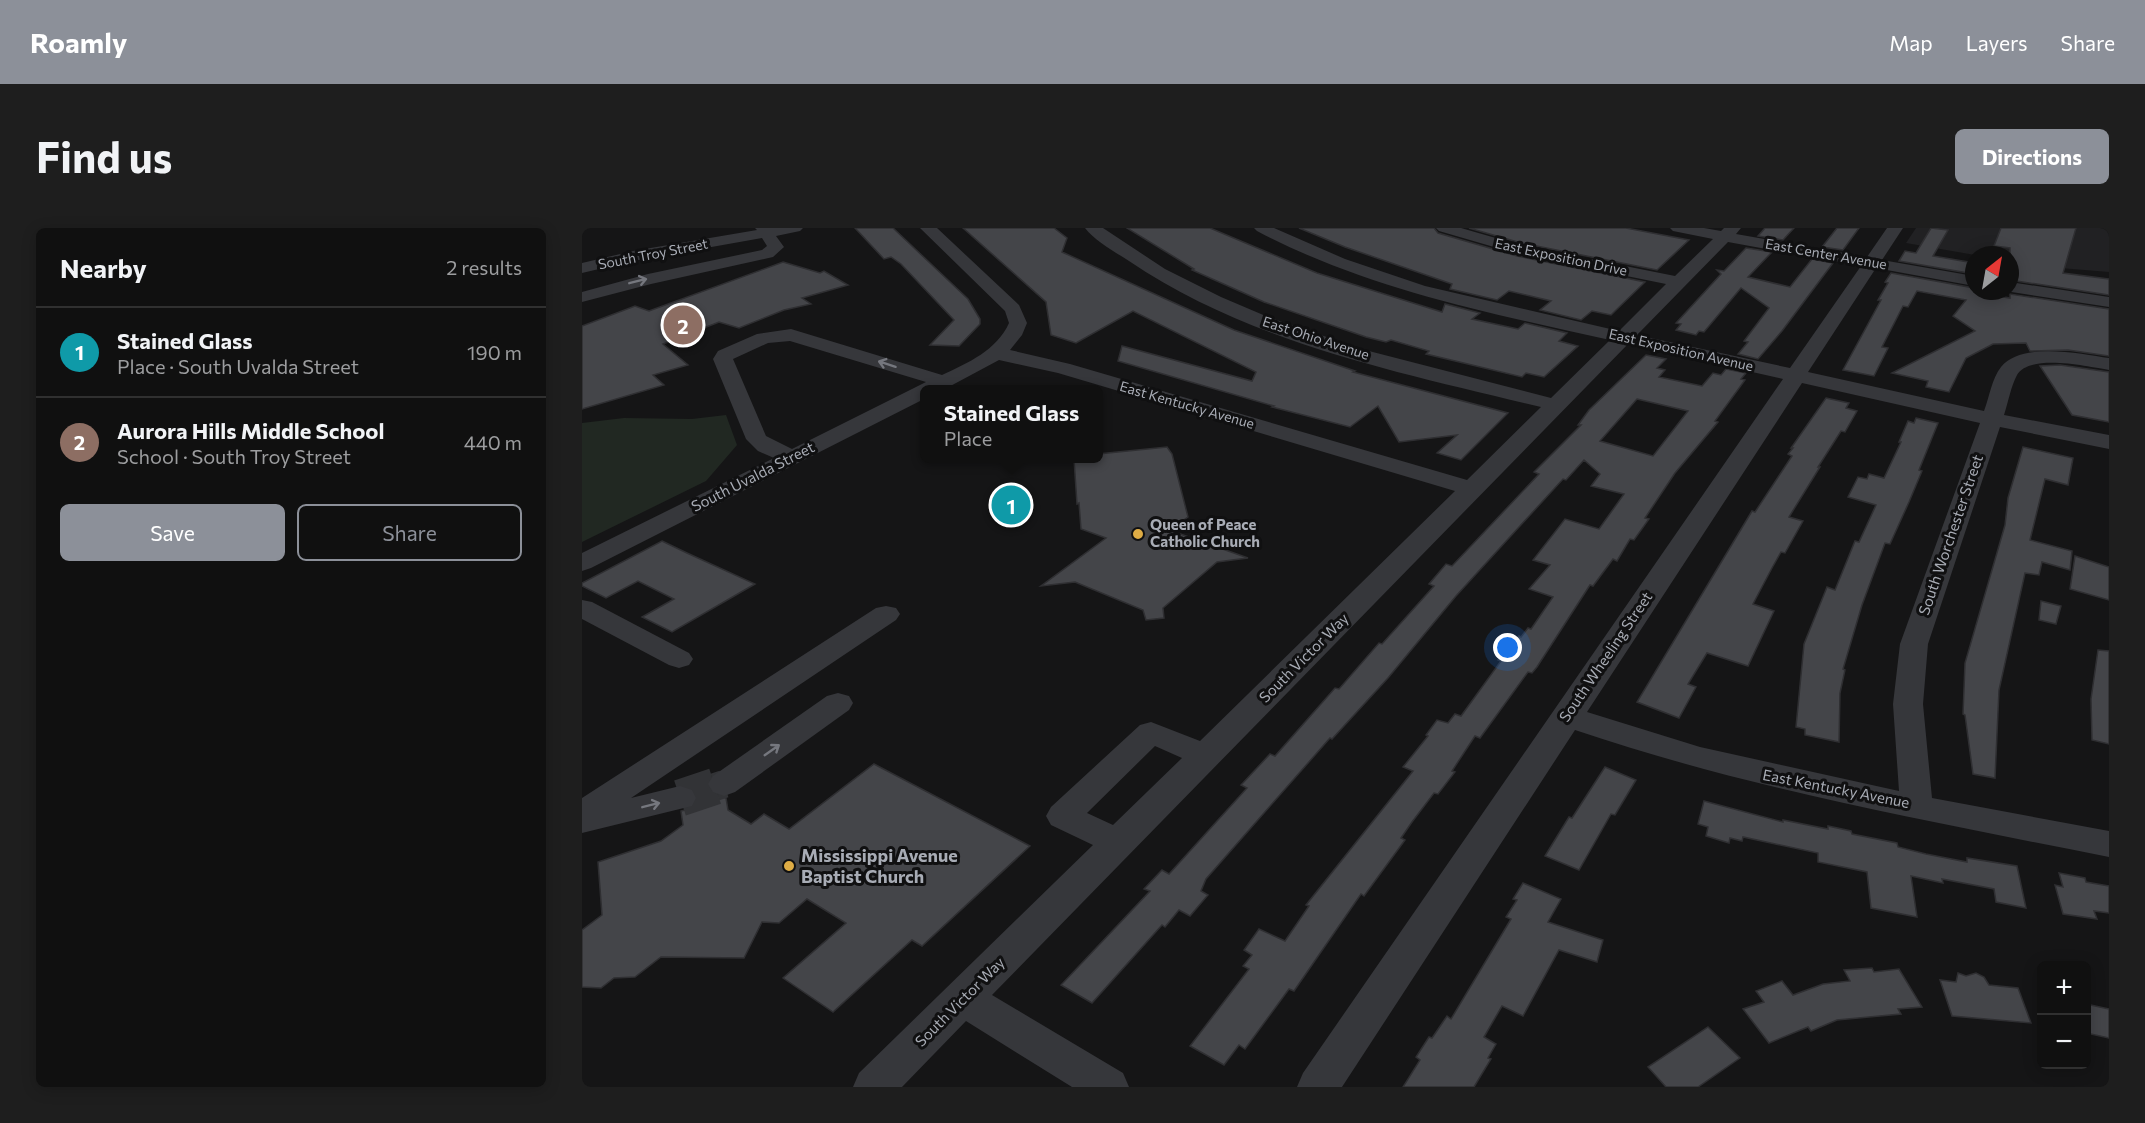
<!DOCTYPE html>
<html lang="en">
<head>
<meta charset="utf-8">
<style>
	body { margin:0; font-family:Commissioner,sans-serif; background:#1e1e1e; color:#f1f3f6 }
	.controls { position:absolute; right:18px; bottom:18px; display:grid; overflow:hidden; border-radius:9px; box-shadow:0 3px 15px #0003 }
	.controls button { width:54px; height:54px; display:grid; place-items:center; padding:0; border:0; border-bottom:2px solid #303030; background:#101010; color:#f1f3f6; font:30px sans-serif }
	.compass { position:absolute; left:1383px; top:18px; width:54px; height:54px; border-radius:50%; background:#101010; box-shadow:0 3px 15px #0003; rotate:31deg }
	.you { position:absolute; left:926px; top:420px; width:21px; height:21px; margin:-15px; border:4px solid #fff; border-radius:50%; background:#1a73e8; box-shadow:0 0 0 9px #1a73e833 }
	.badge { display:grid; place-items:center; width:39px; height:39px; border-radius:50%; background:#8c9099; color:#fff; font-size:20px; font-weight:700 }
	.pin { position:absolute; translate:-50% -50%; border:3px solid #fff; box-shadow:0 2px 6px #0006 }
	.popup { position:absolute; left:338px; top:157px; width:183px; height:78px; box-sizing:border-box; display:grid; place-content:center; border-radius:9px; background:#101010; filter:drop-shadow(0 2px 4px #0005); font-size:20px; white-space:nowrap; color:#9c9d9f }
	.popup b { font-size:22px; color:#f1f3f6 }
	.popup::after { content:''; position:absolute; left:50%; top:100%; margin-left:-12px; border:12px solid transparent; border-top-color:#101010 }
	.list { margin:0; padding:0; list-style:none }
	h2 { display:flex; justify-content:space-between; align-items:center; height:78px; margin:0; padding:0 24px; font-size:26px }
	h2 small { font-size:20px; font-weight:400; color:#9c9d9f }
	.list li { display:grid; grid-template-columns:39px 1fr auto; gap:18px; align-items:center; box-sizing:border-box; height:90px; padding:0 24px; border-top:2px solid #303030 }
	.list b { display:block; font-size:22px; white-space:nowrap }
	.list p { margin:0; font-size:20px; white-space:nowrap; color:#9c9d9f }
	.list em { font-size:20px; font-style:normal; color:#9c9d9f }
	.actions { display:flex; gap:12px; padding:18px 24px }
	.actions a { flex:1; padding:14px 0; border:2px solid #8c9099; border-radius:9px; text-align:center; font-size:21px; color:#8c9099 }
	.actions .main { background:#8c9099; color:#fff }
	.map { position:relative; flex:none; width:1527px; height:859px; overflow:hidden; border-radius:9px }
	header { display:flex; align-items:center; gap:36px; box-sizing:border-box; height:84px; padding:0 30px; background:#8c9099; color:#fff }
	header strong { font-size:28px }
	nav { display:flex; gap:33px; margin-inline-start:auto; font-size:21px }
	.intro { display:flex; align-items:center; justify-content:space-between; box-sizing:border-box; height:144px; padding:0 36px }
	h1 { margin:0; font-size:42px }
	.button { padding:15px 27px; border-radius:9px; background:#8c9099; color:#fff; font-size:21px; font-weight:700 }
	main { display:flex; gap:36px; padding:0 36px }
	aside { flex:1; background:#101010; border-radius:9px; box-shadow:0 3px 15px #0003 }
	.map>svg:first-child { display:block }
	.built { fill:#212123 }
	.green { fill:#212822 }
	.building { fill:#444549; stroke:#2f2f32; stroke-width:1.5; fill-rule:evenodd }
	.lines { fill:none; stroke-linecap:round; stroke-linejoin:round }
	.minor-tunnel-far1 { stroke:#323336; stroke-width:28; stroke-dasharray:28 14; stroke-linecap:butt }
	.minor-tunnel { stroke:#323336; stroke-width:37; stroke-dasharray:37 19; stroke-linecap:butt }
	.minor { fill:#36373b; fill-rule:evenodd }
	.oneway { stroke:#75777e }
	.poi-dot { fill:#deac45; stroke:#101011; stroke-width:2 }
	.labels { text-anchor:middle; stroke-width:6; stroke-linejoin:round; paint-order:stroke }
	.far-street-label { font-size:14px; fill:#a8acb5; stroke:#101011 }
	.street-label { font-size:15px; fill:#a8acb5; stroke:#101011 }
	.poi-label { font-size:15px; font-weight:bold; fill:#a8acb5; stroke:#101011; text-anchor:start }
	.near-poi-label { font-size:18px; font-weight:bold; fill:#a8acb5; stroke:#101011; text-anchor:start }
</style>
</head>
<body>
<header>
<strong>Roamly</strong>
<nav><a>Map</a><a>Layers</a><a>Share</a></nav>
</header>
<div class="intro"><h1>Find us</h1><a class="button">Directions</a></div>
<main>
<aside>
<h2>Nearby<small>2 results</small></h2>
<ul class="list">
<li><span class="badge" style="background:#0f9aa8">1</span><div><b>Stained Glass</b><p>Place · South Uvalda Street</p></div><em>190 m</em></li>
<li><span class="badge" style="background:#8d6e63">2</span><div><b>Aurora Hills Middle School</b><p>School · South Troy Street</p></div><em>440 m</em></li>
</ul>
<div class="actions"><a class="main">Save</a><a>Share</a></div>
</aside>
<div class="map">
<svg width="1527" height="859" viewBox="0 0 1527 859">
	<rect width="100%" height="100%" fill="#151516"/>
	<polygon class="built" points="1334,0 1527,0 1527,44 1466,39 1428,27 1393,27 1324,15"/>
	<polygon class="green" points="144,187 155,217 124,253 0,314 0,195 42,190 110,191"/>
	<g class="building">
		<polygon points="273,0 311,0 386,71 398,91 398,96 377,118 348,117 372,92 319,36 309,29 302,31"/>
		<polygon points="381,0 472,0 485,10 480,24 652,102 773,143 771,144 926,185 879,232 855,225 875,207 817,214 796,178 768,199 690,179 692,178 536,133 540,118 670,153 674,144 551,83 494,115 469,107 464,74"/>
		<polygon points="545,0 628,0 735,45 860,84 863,76 898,85 890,91 936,101 943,95 985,105 977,113 996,118 962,149 944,145 940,149 844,126 847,123 809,112 804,114 784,109 682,74 610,42 612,41"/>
		<polygon points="717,0 852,0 856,5 935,28 1063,54 1029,87 1010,83 999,92 958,82 969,73 927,63 915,72 868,61 870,56 763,19"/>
		<polygon points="887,0 1044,0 1107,12 1075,42 939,15"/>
		<polygon points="1183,0 1212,0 1201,12 1176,8"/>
		<polygon points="1255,0 1277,0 1261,22 1240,19"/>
		<polygon points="1349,0 1366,2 1351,28 1392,35 1392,46 1317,33 1323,23 1334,25"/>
		<polygon points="1419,0 1494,0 1481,45 1527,51 1527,67 1428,52 1428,20 1412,18"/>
		<polygon points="1164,20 1190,24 1166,49 1208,59 1230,31 1251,35 1200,103 1176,131 1156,126 1166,114 1162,113 1187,80 1159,60 1122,104 1117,103 1114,107 1094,102 1099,96 1094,95 1139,46 1135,42 1142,43"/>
		<polygon points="201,34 238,45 242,43 266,57 220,70 229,76 202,82 157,100 137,94 81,116 106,137 71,147 82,157 0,181 0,98 53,78 67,83"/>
		<polygon points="1309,45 1392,60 1392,64 1428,70 1428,66 1527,81 1527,128 1486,122 1448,123 1444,115 1411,116 1384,130 1367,164 1344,159 1346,153 1310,145 1393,103 1371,88 1384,72 1335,63 1326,79 1321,78 1300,119 1306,120 1292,148 1261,142 1299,72 1296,72 1306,55 1303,54"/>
		<path d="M1064 127 1084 131 1075 140 1083 142 1077 149 1120 158 1131 145 1139 147 1144 141 1164 145 1159 151 1163 152 1133 193 1136 194 1093 245 1063 290 1067 291 1052 312 1048 311 1035 333 1031 331 1011 358 1008 357 955 439 950 445 946 444 898 510 893 508 870 543 873 544 856 566 852 565 830 594 819 610 823 612 782 668 779 666 712 763 707 761 663 821 657 817 642 837 608 818 667 741 661 738 670 727 662 722 677 701 703 713 727 678 724 677 831 543 821 539 846 508 844 507 855 492 866 495 873 486 879 488 919 433 916 432 937 408 939 409 946 400 949 401 971 369 947 361 968 337 951 332 983 291 1017 301 1042 266 1009 258 1018 246 1002 232 984 252 981 251 874 368 806 450 750 511 748 510 624 651 619 663 626 667 608 688 597 682 583 699 580 697 510 775 479 757 568 663 562 661 580 642 587 646 665 560 659 557 688 526 693 528 753 460 757 461 797 415 800 416 852 358 847 356 864 336 870 338 923 282 957 246 952 244 999 197H996L1007 182ZM1055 171 1106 183 1071 228 1018 213Z"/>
		<polygon points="1478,137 1527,144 1527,194 1490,187 1458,138"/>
		<polygon points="1244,170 1267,175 1264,180 1275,183 1263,204 1259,203 1236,239 1238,239 1207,289 1221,293 1203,325 1199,324 1190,340 1171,376 1192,383 1166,438 1125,425 1106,456 1114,459 1097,490 1055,474 1170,283 1173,284 1210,228 1206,226 1211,220 1209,220"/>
		<polygon points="1334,190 1356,195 1337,242 1340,243 1327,274 1308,316 1303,315 1280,377 1261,441 1263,442 1258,465 1257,514 1223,507 1223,501 1214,499 1222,416 1243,364 1245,359 1253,362 1273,313 1277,314 1294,277 1266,269 1276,249 1285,251 1287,246 1302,250 1319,214 1317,214 1326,193 1332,195"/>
		<polygon points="585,219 590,226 606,289 587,302 666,330 635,334 581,380 582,390 564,392 561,382 493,354 459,358 524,310 499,301 497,275 495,276 492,231 516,231 516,226"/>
		<polygon points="1441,219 1491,230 1486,257 1463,251 1448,312 1490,323 1488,342 1460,334 1457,347 1443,345 1417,462 1413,550 1391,546 1383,487 1381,486 1383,435 1423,297 1426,270"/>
		<polygon points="80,313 105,325 173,356 90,404 60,389 92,371 56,353 24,370 0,358 0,355"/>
		<polygon points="1493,328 1527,339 1527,372 1488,361"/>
		<polygon points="1459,373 1479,378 1474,396 1457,392"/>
		<polygon points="1516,422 1527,423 1527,516 1510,512 1509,471"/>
		<polygon points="292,536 448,618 340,718 330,712 251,784 201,750 264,695 225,671 197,695 180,694 162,730 79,729 53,749 32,750 19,760 0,759 0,702 20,687 16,634 79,613 101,597 99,583 111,580 116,571 112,561 105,558 126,551 124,557 129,565 144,570 146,582 169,596 182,586 207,601"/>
		<polygon points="1023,539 1054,552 1033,587 1029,586 997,642 963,628 987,589 990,590"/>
		<polygon points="1122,573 1201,594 1201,592 1246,601 1246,598 1269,603 1270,606 1315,615 1316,619 1344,626 1385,634 1385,630 1435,638 1444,680 1414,674 1412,661 1360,651 1361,655 1329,648 1335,689 1289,680 1285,644 1236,634 1236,625 1161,609 1160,613 1148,610 1147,615 1124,608 1126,599 1116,596"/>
		<polygon points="1477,645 1503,650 1504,654 1527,658 1527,685 1512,683 1515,691 1481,686 1473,657 1481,659"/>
		<polygon points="941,655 979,671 966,694 1021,712 1015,734 977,722 941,788 920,778 902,809 914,816 906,830 909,831 892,859 821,859 838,832 834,829 847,809 850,810 865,788 869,791 929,691 924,689 935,672 931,671"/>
		<polygon points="1290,740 1292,744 1317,741 1340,779 1316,781 1319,786 1255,792 1229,803 1226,799 1187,815 1161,781 1182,774 1174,763 1200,753 1211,767 1241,756 1268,753 1262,742"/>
		<polygon points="1376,745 1384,748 1394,745 1402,749 1407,757 1436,760 1449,795 1370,788 1358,752 1374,754"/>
		<polygon points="1504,776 1527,781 1527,810 1504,805"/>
		<polygon points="1126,799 1158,830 1116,859 1084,859 1066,839"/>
	</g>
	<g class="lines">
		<polyline class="minor-tunnel-far1" points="133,559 142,556"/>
		<polyline class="minor-tunnel" points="98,570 137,557"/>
		<g class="minor">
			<polygon points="173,0 221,0 218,3 194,8 202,19 191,29 69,56 0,74 0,64 66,46 180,22 185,18 180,10 51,33 0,45 0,35 51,23 175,2"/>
			<path d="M338 0H355L437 77 445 95 440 107 428 122 488 136 885 252 959 179C819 145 668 115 547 33 533 24 513 13 503 0H521L583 41 639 69 686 89 783 122 969 170 1028 112C907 85 785 61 675 3L672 0H692L763 31 843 58 1037 103 1084 56 936 26 857 3 854 0H879L938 17 1093 48 1131 11 1091 3 1088 0H1122L1139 3 1142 0H1159L1154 6 1285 29 1305 0H1321L1300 32 1392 48V58L1294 40 1226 144 1402 183C1407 170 1410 150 1419 139 1440 113 1499 126 1527 130V142C1507 139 1448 125 1435 147 1429 158 1426 175 1422 187L1527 207V221L1418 199 1346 416 1341 476 1350 570 1527 603V629C1347 593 1167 561 993 502L760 859H715L721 845 1201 151 1046 116 410 767 541 845 547 859H490L384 793 320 859H271L277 845 511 617 469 597 464 588 469 579 558 497 569 494 618 513 873 263 476 145 417 132 361 162H342V171L9 340 0 343V325L192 230 176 223 164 211 131 131 136 123 175 106 209 101 360 147C386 135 415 122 427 95L423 83ZM1146 14 1279 38 1208 140 1055 107ZM208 113 344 154 210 221 184 208 151 131 186 115ZM1220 155 1398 195 1318 416 1311 476 1317 563 1118 519 1005 484ZM573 518 600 530 531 597 505 585Z"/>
			<polygon points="1428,54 1527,69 1527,79 1423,63 1428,63"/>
			<polygon points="0,372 10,374 107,425 111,431 107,437 97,440 87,437 0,391"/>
			<polygon points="304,378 314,380 318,386 314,392 49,570 98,558 110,562 114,570 110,578 0,605 0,570 294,380"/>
			<polygon points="256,465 267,468 271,475 267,482 153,564 142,568 131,564 126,556 131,548 245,468"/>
		</g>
	</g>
	<defs><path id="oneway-shaft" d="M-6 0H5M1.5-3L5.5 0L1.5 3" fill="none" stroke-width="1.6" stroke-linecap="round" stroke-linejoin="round" transform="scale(1.5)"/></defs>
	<g class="oneway">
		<use href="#oneway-shaft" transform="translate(56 53) rotate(-14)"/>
		<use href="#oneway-shaft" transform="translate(305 136) rotate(-162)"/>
		<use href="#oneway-shaft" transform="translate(190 522) rotate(-35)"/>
		<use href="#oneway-shaft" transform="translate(69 577) rotate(-14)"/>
	</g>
	<g class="poi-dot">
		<circle cx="556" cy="306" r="6"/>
		<circle cx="207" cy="638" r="6"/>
	</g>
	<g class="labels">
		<g class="far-street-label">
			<text transform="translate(71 26) rotate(-11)" y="5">South Troy Street</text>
			<text transform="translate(1244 26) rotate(10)" y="5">East Center Avenue</text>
			<text transform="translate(979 29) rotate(12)" y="5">East Exposition Drive</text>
			<text transform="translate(734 110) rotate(18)" y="5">East Ohio Avenue</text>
			<text transform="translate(1099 122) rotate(13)" y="5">East Exposition Avenue</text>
			<text transform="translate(605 177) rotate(16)" y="5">East Kentucky Avenue</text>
		</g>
		<g class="street-label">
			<text transform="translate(171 249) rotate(-27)" y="5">South Uvalda Street</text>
			<text transform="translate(1369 307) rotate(-71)" y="5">South Worchester Street</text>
			<text transform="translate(1024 429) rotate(-56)" y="5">South Wheeling Street</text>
			<text transform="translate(722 430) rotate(-45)" y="5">South Victor Way</text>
			<text transform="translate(1254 561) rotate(11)" y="5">East Kentucky Avenue</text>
			<text transform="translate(378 774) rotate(-45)" y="5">South Victor Way</text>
		</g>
		<g class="poi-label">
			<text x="568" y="302">Queen of Peace<tspan x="568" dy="17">Catholic Church</tspan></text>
		</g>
		<g class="near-poi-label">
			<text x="219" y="634">Mississippi Avenue<tspan x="219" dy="21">Baptist Church</tspan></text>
		</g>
	</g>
</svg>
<div class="controls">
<button>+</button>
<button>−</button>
</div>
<svg class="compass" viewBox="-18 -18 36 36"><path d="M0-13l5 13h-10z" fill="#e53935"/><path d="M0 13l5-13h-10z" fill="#9c9d9f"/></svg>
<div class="you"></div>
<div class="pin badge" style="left:429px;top:277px;background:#0f9aa8">1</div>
<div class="popup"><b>Stained Glass</b>Place</div>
<div class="pin badge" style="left:101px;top:97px;background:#8d6e63">2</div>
</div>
</main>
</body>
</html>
